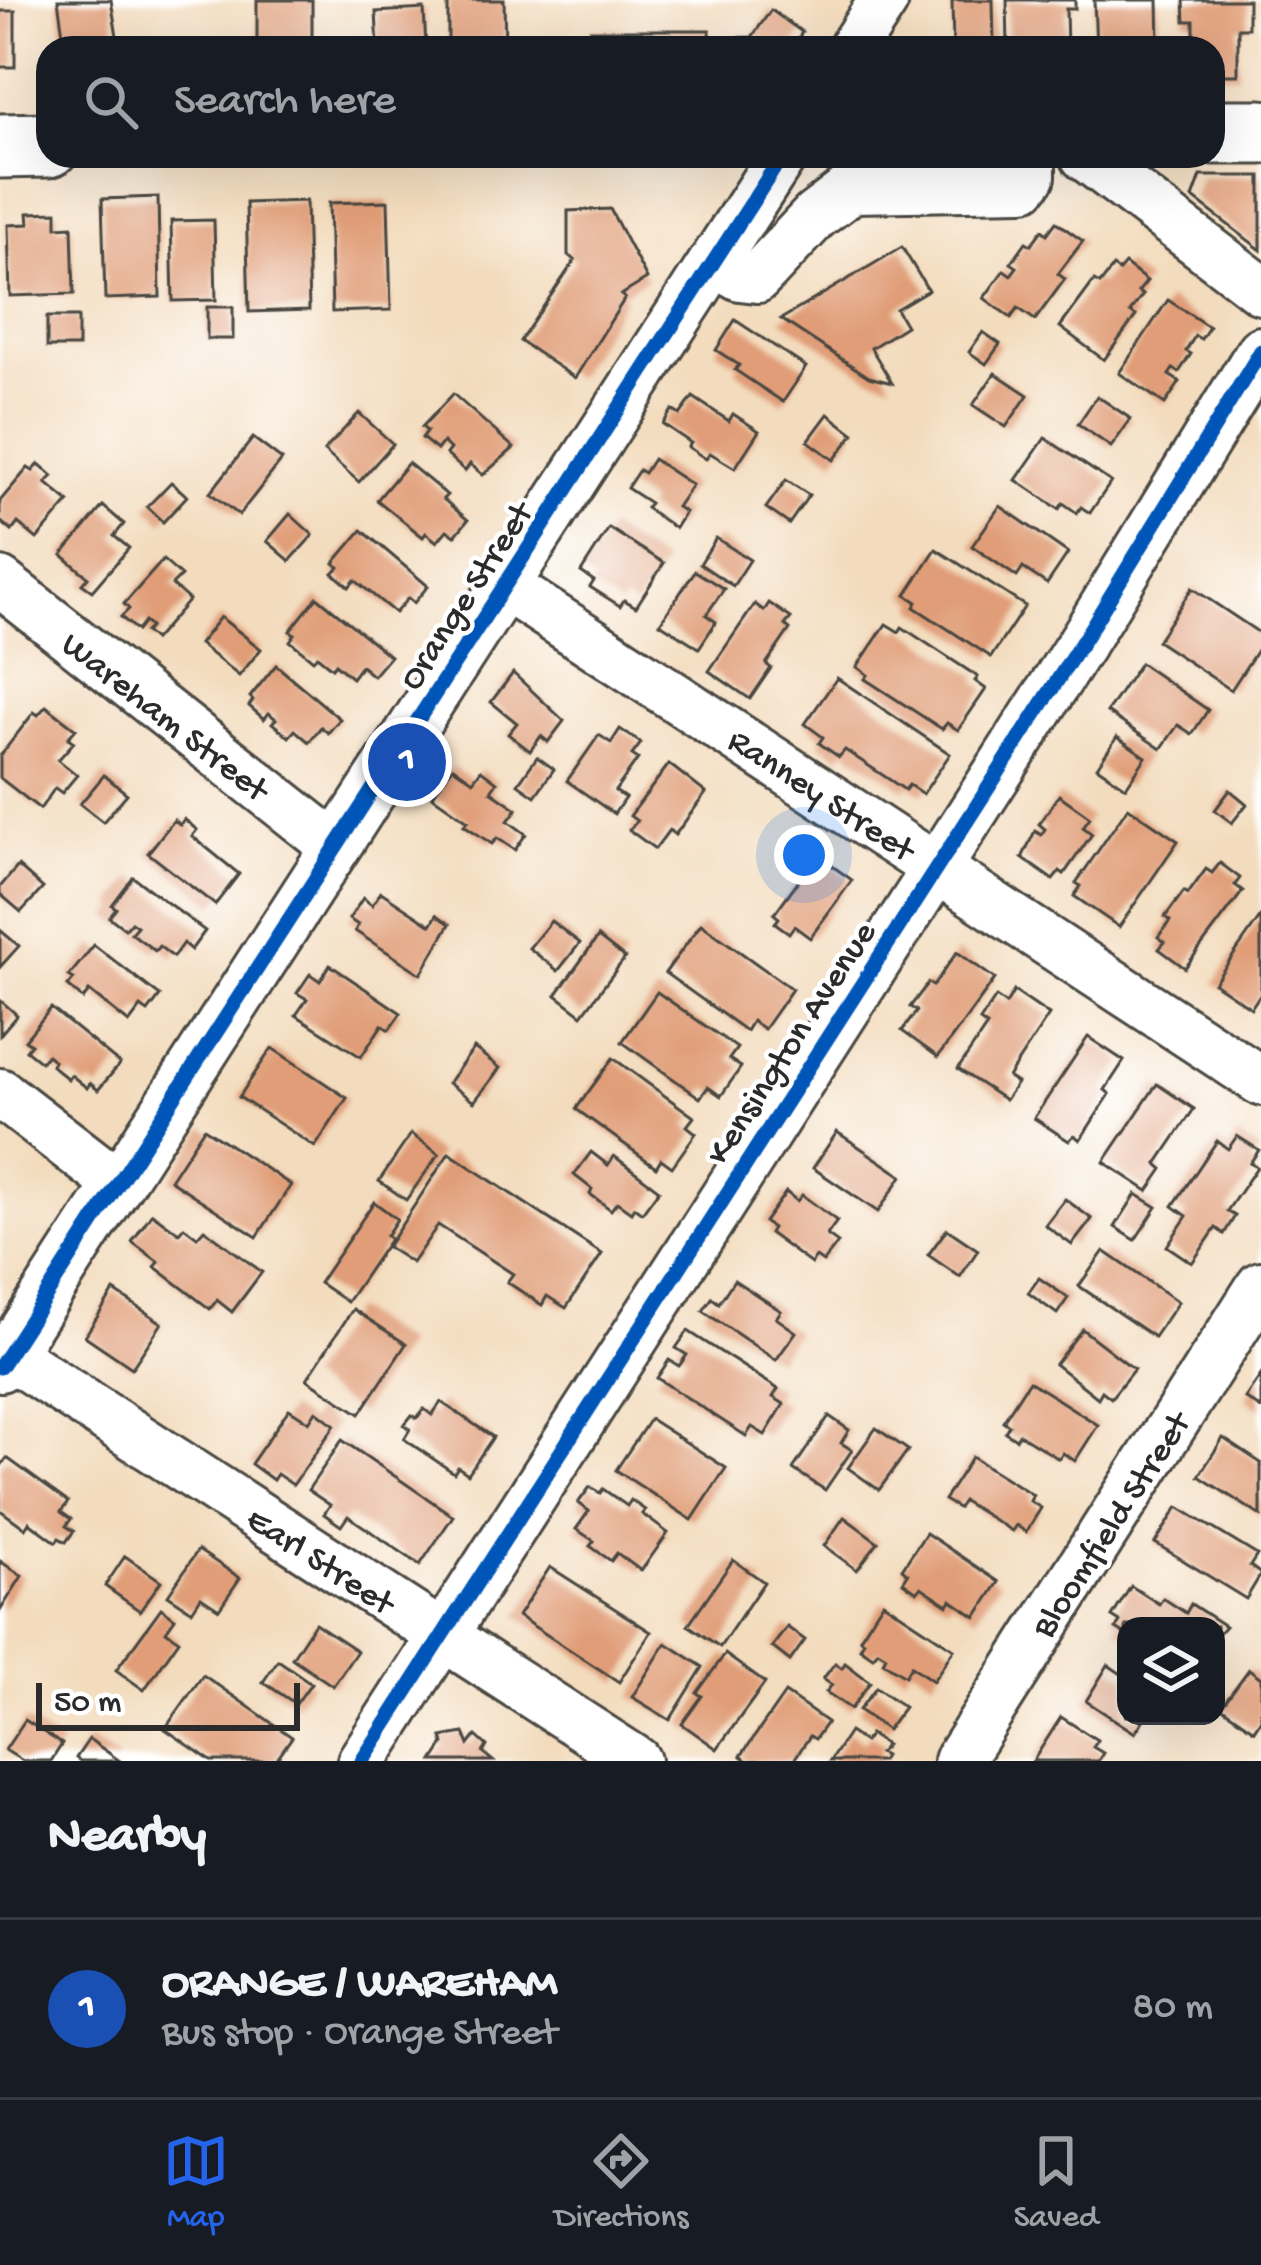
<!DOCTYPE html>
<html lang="en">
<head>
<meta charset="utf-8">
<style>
	body { margin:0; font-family:"Gochi Hand",sans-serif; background:#242831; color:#f1f3f6 }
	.controls { position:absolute; right:36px; bottom:36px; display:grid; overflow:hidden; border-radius:24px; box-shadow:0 12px 48px #0002 }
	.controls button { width:108px; height:108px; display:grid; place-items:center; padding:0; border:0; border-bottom:3px solid #363941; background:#171b24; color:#f1f3f6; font:60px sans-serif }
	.scale { position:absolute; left:36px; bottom:30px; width:264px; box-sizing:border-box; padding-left:12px; border:6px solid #2b2b2b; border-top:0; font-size:33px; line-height:42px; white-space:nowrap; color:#2b2b2b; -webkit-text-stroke:9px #fff; paint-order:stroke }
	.you { position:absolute; left:804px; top:855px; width:42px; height:42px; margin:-30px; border:9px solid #fff; border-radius:50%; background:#1a73e8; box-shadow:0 0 0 18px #1a73e833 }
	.badge { display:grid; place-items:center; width:78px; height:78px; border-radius:50%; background:#2563eb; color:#fff; font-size:39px; font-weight:700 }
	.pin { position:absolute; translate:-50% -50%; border:6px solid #fff; box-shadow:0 3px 12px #0006 }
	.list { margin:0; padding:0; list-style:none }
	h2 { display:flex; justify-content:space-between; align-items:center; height:156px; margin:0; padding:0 48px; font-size:51px }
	h2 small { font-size:39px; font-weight:400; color:#9ea1a6 }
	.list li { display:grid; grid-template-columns:78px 1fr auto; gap:36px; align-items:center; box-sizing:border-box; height:180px; padding:0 48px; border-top:3px solid #363941 }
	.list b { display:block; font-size:45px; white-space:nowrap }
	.list p { margin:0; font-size:39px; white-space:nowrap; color:#9ea1a6 }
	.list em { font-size:39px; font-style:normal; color:#9ea1a6 }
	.icon { flex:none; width:66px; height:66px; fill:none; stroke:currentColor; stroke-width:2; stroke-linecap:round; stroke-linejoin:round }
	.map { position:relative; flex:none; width:1261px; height:1761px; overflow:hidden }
	.search { position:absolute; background:#171b24; box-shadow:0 12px 48px #0002; left:36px; right:36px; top:36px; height:132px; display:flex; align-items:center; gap:30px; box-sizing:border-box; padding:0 42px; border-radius:36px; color:#9ea1a6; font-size:45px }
	.sheet { height:336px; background:#171b24 }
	nav { display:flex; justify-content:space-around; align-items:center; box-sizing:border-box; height:168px; border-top:3px solid #363941; background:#171b24; font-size:33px; color:#9ea1a6 }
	nav a { display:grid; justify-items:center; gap:6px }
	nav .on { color:#2563eb }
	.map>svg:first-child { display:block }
	.building { fill:#e09d77 }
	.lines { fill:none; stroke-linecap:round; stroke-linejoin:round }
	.minor-casing { stroke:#494641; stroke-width:54 }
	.major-casing { stroke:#494641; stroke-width:69 }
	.minor { stroke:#fff; stroke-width:48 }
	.major { stroke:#fff; stroke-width:63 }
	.cycleway-casing { stroke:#fff; stroke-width:22 }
	.cycleway { stroke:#0057b8; stroke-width:15 }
	.labels { text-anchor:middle; stroke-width:9; stroke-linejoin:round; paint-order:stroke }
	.street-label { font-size:36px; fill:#2b2b2b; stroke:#fff }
</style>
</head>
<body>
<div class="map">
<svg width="1261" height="1761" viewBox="0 0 1261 1761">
	<rect width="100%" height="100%" fill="#fff"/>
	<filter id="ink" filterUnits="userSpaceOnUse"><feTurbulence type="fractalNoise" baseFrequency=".00833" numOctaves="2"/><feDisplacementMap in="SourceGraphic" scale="24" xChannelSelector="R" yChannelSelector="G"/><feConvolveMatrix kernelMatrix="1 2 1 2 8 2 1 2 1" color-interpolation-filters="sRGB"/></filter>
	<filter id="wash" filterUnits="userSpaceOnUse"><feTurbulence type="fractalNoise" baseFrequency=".004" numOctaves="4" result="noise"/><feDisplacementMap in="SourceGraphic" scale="48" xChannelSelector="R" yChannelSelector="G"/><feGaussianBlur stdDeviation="2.7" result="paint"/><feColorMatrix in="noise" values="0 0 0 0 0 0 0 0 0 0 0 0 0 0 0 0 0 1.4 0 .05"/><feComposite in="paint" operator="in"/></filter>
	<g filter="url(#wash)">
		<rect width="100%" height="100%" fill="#f3dcbd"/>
		<g id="blocks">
			<g class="building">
				<polygon points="58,0 111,0 119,48 65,48"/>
				<rect x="257" y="0" width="55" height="48"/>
				<polygon points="448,0 504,0 505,48 448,48"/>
				<polygon points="952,0 993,0 994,48 953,48"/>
				<polygon points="1007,0 1075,0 1075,9 1066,9 1067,48 1008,48"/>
				<polygon points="1094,0 1158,0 1159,48 1096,48"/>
				<polygon points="1184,0 1248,0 1248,28 1238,28 1238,75 1213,75 1213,48 1194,45 1194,21 1185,21"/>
				<polygon points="424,9 426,48 378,48 376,12"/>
				<polygon points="771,10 802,32 793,48 588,48 590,30 710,30 710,38 752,37"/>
				<rect x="0" y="11" width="15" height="56"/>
				<polygon points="1201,176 1261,176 1261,250 1193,198"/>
				<polygon points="158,197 160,297 105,299 102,199"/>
				<polygon points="306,201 309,310 249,312 246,203"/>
				<polygon points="388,201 391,310 332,312 329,203"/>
				<polygon points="610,209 647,279 621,295 625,298 575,378 520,341 575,260 568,255 568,211"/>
				<polygon points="57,212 57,227 72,226 74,294 10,296 8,225 29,224 28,213"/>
				<polygon points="214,220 216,300 173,301 171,221"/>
				<polygon points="1056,222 1083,241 1058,274 1065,279 1035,320 1018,308 1011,318 984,298 1004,270 1011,275 1017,267 1011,263 1026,242 1031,245 1042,230 1047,234"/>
				<polygon points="902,247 928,290 896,309 906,326 871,348 892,383 869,377 781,319"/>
				<polygon points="1125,264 1147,281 1138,292 1143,295 1130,312 1136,316 1104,360 1060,327 1094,281 1100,284 1113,267 1119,271"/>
				<polygon points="1168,300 1209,327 1201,339 1195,336 1186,351 1191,354 1179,372 1173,369 1169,375 1180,382 1165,404 1119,373"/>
				<rect x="207" y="307" width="26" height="32"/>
				<rect x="47" y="317" width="31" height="30"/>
				<polygon points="735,320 806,367 783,402 735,370 739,365 716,350"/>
				<polygon points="983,332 1000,344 986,364 969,352"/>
				<polygon points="995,373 1028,395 1006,427 973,405"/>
				<polygon points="453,394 514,448 483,475 470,464 465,471 446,454 450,449 443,442 437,450 422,438 427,431 422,427"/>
				<polygon points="1097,396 1131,419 1111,447 1078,424"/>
				<polygon points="693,397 729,421 733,414 759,431 735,468 710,453 706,459 688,447 691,443 663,424 672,410 680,415"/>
				<polygon points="359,413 393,444 359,482 324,451"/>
				<polygon points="828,414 854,434 834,460 808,441"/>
				<polygon points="253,438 282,460 239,515 210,493"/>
				<polygon points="1045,438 1111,482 1090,513 1081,507 1077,513 1063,503 1059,509 1016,480"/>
				<polygon points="653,459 692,485 677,507 685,512 675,528 646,508 650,503 627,488 639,470 644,473"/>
				<polygon points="408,463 447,495 443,499 468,520 455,536 447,530 437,542 426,533 423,537 377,500"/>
				<polygon points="39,464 53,476 46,483 69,502 37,539 18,523 12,531 0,521 0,501 28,468 33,471"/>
				<polygon points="786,480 809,495 789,524 766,508"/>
				<polygon points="171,482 187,496 163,522 147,507"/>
				<polygon points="103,506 124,524 114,536 129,548 92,591 82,584 88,577 62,555"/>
				<polygon points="1000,506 1068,553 1047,584 1023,568 1017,577 972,546"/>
				<polygon points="290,514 313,535 290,561 267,541"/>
				<polygon points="609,528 664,563 636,607 624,600 620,606 590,587 594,581 581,572"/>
				<polygon points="362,530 428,586 414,603 408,598 395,613 355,580 349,587 333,573 339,567 334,563"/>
				<polygon points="716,538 750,560 733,586 700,564"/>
				<polygon points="936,549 1025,606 991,657 914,607 917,602 906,595"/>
				<polygon points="163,560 181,576 172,585 189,600 154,640 145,632 150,627 144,622 137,631 121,617 129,609 124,604"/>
				<polygon points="695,571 724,589 706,615 716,622 699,648 660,623"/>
				<polygon points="1192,588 1261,634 1261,644 1231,690 1157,641"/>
				<polygon points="317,597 390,656 373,676 361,666 352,678 335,664 332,668 317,656 313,660 290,641 295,634 290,631"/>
				<polygon points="769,603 791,618 785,625 790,629 766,664 771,668 750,699 709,671 755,604 764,611"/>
				<polygon points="220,617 261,649 239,676 199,644"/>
				<polygon points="886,624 899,632 902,627 978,677 975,681 986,689 958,730 947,723 942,729 865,679 868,675 857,667"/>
				<polygon points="1140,663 1208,710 1192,734 1178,725 1161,749 1107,712"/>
				<polygon points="276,665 340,719 328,733 321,727 309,742 295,730 289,737 272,723 276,719 269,713 264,719 249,706 253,700 250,697"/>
				<polygon points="513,673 564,721 548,742 541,736 530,751 508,734 517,723 491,702"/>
				<polygon points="837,678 950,754 923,794 909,785 905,790 845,750 839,757 819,743 823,737 805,724"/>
				<polygon points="46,706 76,729 68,738 74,742 58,760 77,775 62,793 55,788 40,809 0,778 0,756 34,712 38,715"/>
				<polygon points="620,729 641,743 632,755 638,759 615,791 625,798 614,814 567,781 599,735 611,743"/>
				<polygon points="1117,737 1146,757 1126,787 1097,767"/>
				<polygon points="537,757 554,769 535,796 518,784"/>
				<polygon points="669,764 706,793 675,835 669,830 655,849 629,830 637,821 630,816"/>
				<polygon points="453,767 473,781 481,770 497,782 491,791 517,809 508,821 526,834 515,850 497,838 492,844 464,825 468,821 432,796"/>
				<polygon points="104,775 127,794 103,822 80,804"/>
				<polygon points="1230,790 1247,804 1232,823 1215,810"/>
				<polygon points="1059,795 1090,817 1083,827 1092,834 1064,874 1060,871 1053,880 1022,858 1035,831 1041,835 1045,829 1039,824"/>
				<polygon points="1128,807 1178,841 1119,927 1074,896 1081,886 1076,883"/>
				<polygon points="184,819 197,830 192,836 239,874 215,905 148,853 174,820 180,825"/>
				<polygon points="817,855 852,880 810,938 794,926 789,933 775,923 779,918 774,914"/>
				<polygon points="1220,863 1240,878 1235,885 1243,891 1185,968 1159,949 1165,942 1158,937 1170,921 1165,917 1184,891 1188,894 1206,869 1212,873"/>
				<polygon points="18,866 43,888 21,912 0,894 0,887"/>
				<polygon points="133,877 205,931 191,950 183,943 173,957 159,946 155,951 131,933 137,926 131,922 125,929 109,917 116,908 112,905"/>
				<polygon points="381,892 431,925 437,915 450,924 421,974 355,931 358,925 349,919 363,898 372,905"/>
				<polygon points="1261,916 1261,993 1251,1008 1214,983"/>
				<polygon points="551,921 580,943 558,971 529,948"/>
				<polygon points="701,924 792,989 764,1029 752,1021 746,1031 665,973"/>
				<polygon points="0,930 19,946 0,967"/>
				<polygon points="598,937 625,958 582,1015 556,995"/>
				<polygon points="94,945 160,996 148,1012 141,1007 129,1023 89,991 83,999 68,986 74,979 69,976"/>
				<polygon points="957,952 995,979 938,1057 902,1031 917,1011 910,1007 928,983 933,986"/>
				<polygon points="330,965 401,1013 389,1030 382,1025 361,1057 296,1015 307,999 297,993 310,974 320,981"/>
				<polygon points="1014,991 1049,1015 1008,1077 1017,1083 1005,1100 958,1069 987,1026 980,1021 996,997 1006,1004"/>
				<polygon points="657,992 737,1048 729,1059 741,1067 721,1096 708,1087 700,1098 622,1042"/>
				<polygon points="0,1000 17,1015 0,1035"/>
				<polygon points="51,1008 120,1064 98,1090 90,1083 87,1088 71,1075 68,1079 51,1065 54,1061 47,1055 41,1062 26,1050 31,1044 25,1040"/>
				<polygon points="1088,1037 1124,1061 1105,1090 1110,1094 1080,1140 1074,1135 1069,1141 1034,1118"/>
				<polygon points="272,1048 347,1098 315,1147 239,1097"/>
				<polygon points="474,1048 500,1068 474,1102 448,1083"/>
				<polygon points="613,1058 694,1117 687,1126 696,1133 672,1167 661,1159 656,1167 576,1109"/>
				<polygon points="1157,1084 1194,1109 1157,1164 1163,1169 1148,1191 1104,1162"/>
				<polygon points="204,1128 291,1185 257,1237 170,1180"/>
				<polygon points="837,1132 902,1176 878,1212 813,1168"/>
				<polygon points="411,1134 439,1154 406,1200 379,1181"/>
				<polygon points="1237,1136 1259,1150 1250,1163 1257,1167 1227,1211 1235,1216 1224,1234 1216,1228 1192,1263 1167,1246 1187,1216 1173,1206 1217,1141 1228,1149"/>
				<polygon points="591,1152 608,1165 614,1156 659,1190 642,1213 634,1207 631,1212 617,1202 611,1210 590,1194 592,1189 574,1175"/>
				<polygon points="449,1153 602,1254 566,1308 547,1296 542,1305 507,1282 513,1274 438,1225 412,1263 387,1247"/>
				<polygon points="786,1192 797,1201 802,1195 837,1221 827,1235 838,1243 823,1262 816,1257 811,1264 769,1233 772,1228 764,1222"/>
				<polygon points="1136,1194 1157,1207 1135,1240 1115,1227"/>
				<polygon points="1065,1199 1092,1219 1072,1245 1045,1225"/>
				<polygon points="374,1202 397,1219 386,1236 390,1239 347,1302 319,1283"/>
				<polygon points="152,1213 179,1233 184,1227 197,1237 204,1229 262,1272 232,1312 217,1300 210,1309 155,1267 159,1262 132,1242"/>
				<polygon points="947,1229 978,1250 960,1277 928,1255"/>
				<polygon points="1104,1251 1178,1302 1154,1337 1079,1286"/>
				<polygon points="1039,1278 1068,1298 1057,1314 1028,1293"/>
				<polygon points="734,1280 781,1311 776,1318 796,1332 776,1360 703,1311 712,1298 719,1303"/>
				<polygon points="114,1291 162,1323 132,1368 85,1336"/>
				<polygon points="353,1309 406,1344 360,1414 307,1379"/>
				<polygon points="1082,1329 1134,1369 1111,1398 1102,1391 1098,1398 1055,1364"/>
				<polygon points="688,1331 778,1389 773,1397 784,1404 765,1435 752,1427 746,1436 657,1378 669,1360 679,1366 687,1355 676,1348"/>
				<polygon points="1261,1375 1261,1409 1245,1398"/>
				<polygon points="1029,1381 1098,1425 1075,1461 1063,1453 1059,1459 1019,1434 1016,1439 1005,1432 1009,1425 1003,1421"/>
				<polygon points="441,1402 493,1437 468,1474 458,1467 454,1473 404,1439 410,1429 404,1425 412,1415 417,1418 424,1409 432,1415"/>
				<polygon points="289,1409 309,1422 316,1411 335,1425 293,1485 277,1474 273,1480 251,1464"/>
				<polygon points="829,1416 849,1430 841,1443 852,1450 825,1490 793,1469"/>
				<polygon points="650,1419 726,1468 692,1520 616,1470"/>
				<polygon points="876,1428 908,1450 879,1490 848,1468"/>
				<polygon points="1223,1438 1261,1463 1261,1516 1199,1476"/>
				<polygon points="342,1440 453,1516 420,1565 348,1516 341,1526 324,1514 330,1505 308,1490"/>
				<polygon points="972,1457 1033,1495 1030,1501 1041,1508 1026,1532 1016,1525 1012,1531 963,1501 958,1508 944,1500"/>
				<polygon points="7,1458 68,1502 61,1512 71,1519 66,1526 74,1531 66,1542 59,1538 56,1542 29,1522 25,1528 0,1510 0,1467"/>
				<polygon points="590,1487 600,1493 603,1489 627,1506 631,1500 645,1510 642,1514 668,1533 641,1571 617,1553 611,1561 590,1546 594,1541 576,1529 589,1511 578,1503"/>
				<polygon points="1178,1507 1257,1555 1250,1566 1261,1574 1246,1599 1155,1543"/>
				<polygon points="844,1517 878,1542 857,1570 824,1546"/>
				<polygon points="926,1533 999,1582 976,1617 951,1600 948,1605 921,1587 917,1592 903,1582 908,1574 902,1569"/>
				<polygon points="198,1550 240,1578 219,1609 201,1597 192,1611 168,1595"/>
				<polygon points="125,1556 161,1581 140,1611 105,1586"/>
				<polygon points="733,1560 764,1582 720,1647 688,1625"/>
				<polygon points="0,1561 22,1576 0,1611"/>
				<polygon points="550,1567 651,1632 619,1682 518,1616"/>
				<polygon points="1131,1586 1159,1604 1163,1598 1186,1613 1191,1604 1225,1626 1216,1636 1216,1626 1126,1626 1126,1635 1116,1629 1120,1622 1112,1617"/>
				<polygon points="883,1602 954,1649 933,1681 911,1666 905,1676 883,1662 886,1656 878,1651 873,1657 860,1648 864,1641 860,1638"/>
				<polygon points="161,1608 175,1618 166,1631 179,1640 144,1690 116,1670"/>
				<polygon points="315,1623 357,1651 333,1686 292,1658"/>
				<polygon points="787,1627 805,1640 790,1661 772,1647"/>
				<polygon points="666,1643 703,1667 670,1720 632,1697"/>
				<polygon points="725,1654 765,1683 717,1749 682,1724 702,1696 697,1693"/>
				<polygon points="278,1660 311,1683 296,1704 263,1682"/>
				<polygon points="835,1663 842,1668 845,1663 870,1682 851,1709 826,1692 832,1685 823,1679"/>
				<polygon points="1108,1665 1126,1677 1126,1716 1146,1716 1135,1733 1086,1701"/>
				<polygon points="1249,1669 1261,1678 1261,1719 1254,1730 1221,1707"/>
				<polygon points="203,1675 292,1737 275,1761 211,1761 165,1729"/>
				<polygon points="876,1687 904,1707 887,1730 859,1710"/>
				<polygon points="785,1693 827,1722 815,1739 810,1736 793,1761 747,1761 741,1756"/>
				<polygon points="1061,1717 1097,1740 1093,1747 1103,1753 1098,1761 1033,1761"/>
				<polygon points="25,1720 62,1744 51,1761 23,1761 5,1750"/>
				<polygon points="849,1732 864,1742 870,1734 886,1745 879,1753 884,1756 881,1761 830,1761"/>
				<polygon points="464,1733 469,1745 476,1736 487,1746 483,1753 493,1761 433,1761 444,1744 442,1737"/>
				<polygon points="89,1739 120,1761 80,1761 76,1758"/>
			</g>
		</g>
	</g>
	<g filter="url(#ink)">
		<use href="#blocks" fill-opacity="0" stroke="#494641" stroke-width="3"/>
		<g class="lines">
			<g class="minor-casing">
				<g id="minor">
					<polyline points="853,48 884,0"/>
					<polyline points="1085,156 1261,290"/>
					<polyline points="714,261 740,276 757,278 815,216 852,188 1024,185 1031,176 1031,156"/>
					<polyline points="0,582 335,846"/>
					<polyline points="504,585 1261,1081"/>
					<polyline points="0,1093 118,1184"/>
					<polyline points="8,1354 636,1761"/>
					<polyline points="0,1367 782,156"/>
					<polyline points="362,1761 1086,636 1261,351"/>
					<polyline points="958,1761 1261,1286"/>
				</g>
			</g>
			<g class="major-casing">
				<g id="major">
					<polyline points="1213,132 1261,132"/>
					<polyline points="0,146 48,145"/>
				</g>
			</g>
			<use href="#minor" class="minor"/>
			<use href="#major" class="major"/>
			<g class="cycleway-casing">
				<g id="cycleway">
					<polyline points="0,1367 782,156"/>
					<polyline points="362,1761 1086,636 1261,351"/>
				</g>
			</g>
			<use href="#cycleway" class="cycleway"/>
		</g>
	</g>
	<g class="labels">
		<g class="street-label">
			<text transform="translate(463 594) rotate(-57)" y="13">Orange Street</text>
			<text transform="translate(167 714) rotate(38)" y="13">Wareham Street</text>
			<text transform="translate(823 792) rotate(33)" y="13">Ranney Street</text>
			<text transform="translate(788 1041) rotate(-57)" y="13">Kensington Avenue</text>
			<text transform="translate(1108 1523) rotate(-57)" y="13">Bloomfield Street</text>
			<text transform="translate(322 1558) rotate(33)" y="13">Earl Street</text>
		</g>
	</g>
</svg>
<div class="controls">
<button><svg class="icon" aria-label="layers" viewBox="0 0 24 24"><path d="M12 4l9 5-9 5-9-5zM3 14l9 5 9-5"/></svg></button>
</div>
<div class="scale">50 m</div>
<div class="you"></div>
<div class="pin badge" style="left:407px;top:762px;background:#1a4fb4">1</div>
<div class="search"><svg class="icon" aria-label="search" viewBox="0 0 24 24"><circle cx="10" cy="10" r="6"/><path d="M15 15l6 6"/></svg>Search here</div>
</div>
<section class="sheet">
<h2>Nearby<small></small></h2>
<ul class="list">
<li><span class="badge" style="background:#1a4fb4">1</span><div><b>ORANGE / WAREHAM</b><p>Bus stop · Orange Street</p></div><em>80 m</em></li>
</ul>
</section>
<nav>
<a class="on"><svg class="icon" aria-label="map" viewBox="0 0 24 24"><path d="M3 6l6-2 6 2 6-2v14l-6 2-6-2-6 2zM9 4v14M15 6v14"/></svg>Map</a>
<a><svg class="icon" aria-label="directions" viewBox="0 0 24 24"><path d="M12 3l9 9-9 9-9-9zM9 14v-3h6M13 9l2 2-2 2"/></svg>Directions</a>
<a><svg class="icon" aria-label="saved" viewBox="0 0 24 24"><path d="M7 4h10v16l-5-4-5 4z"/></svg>Saved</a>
</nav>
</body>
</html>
